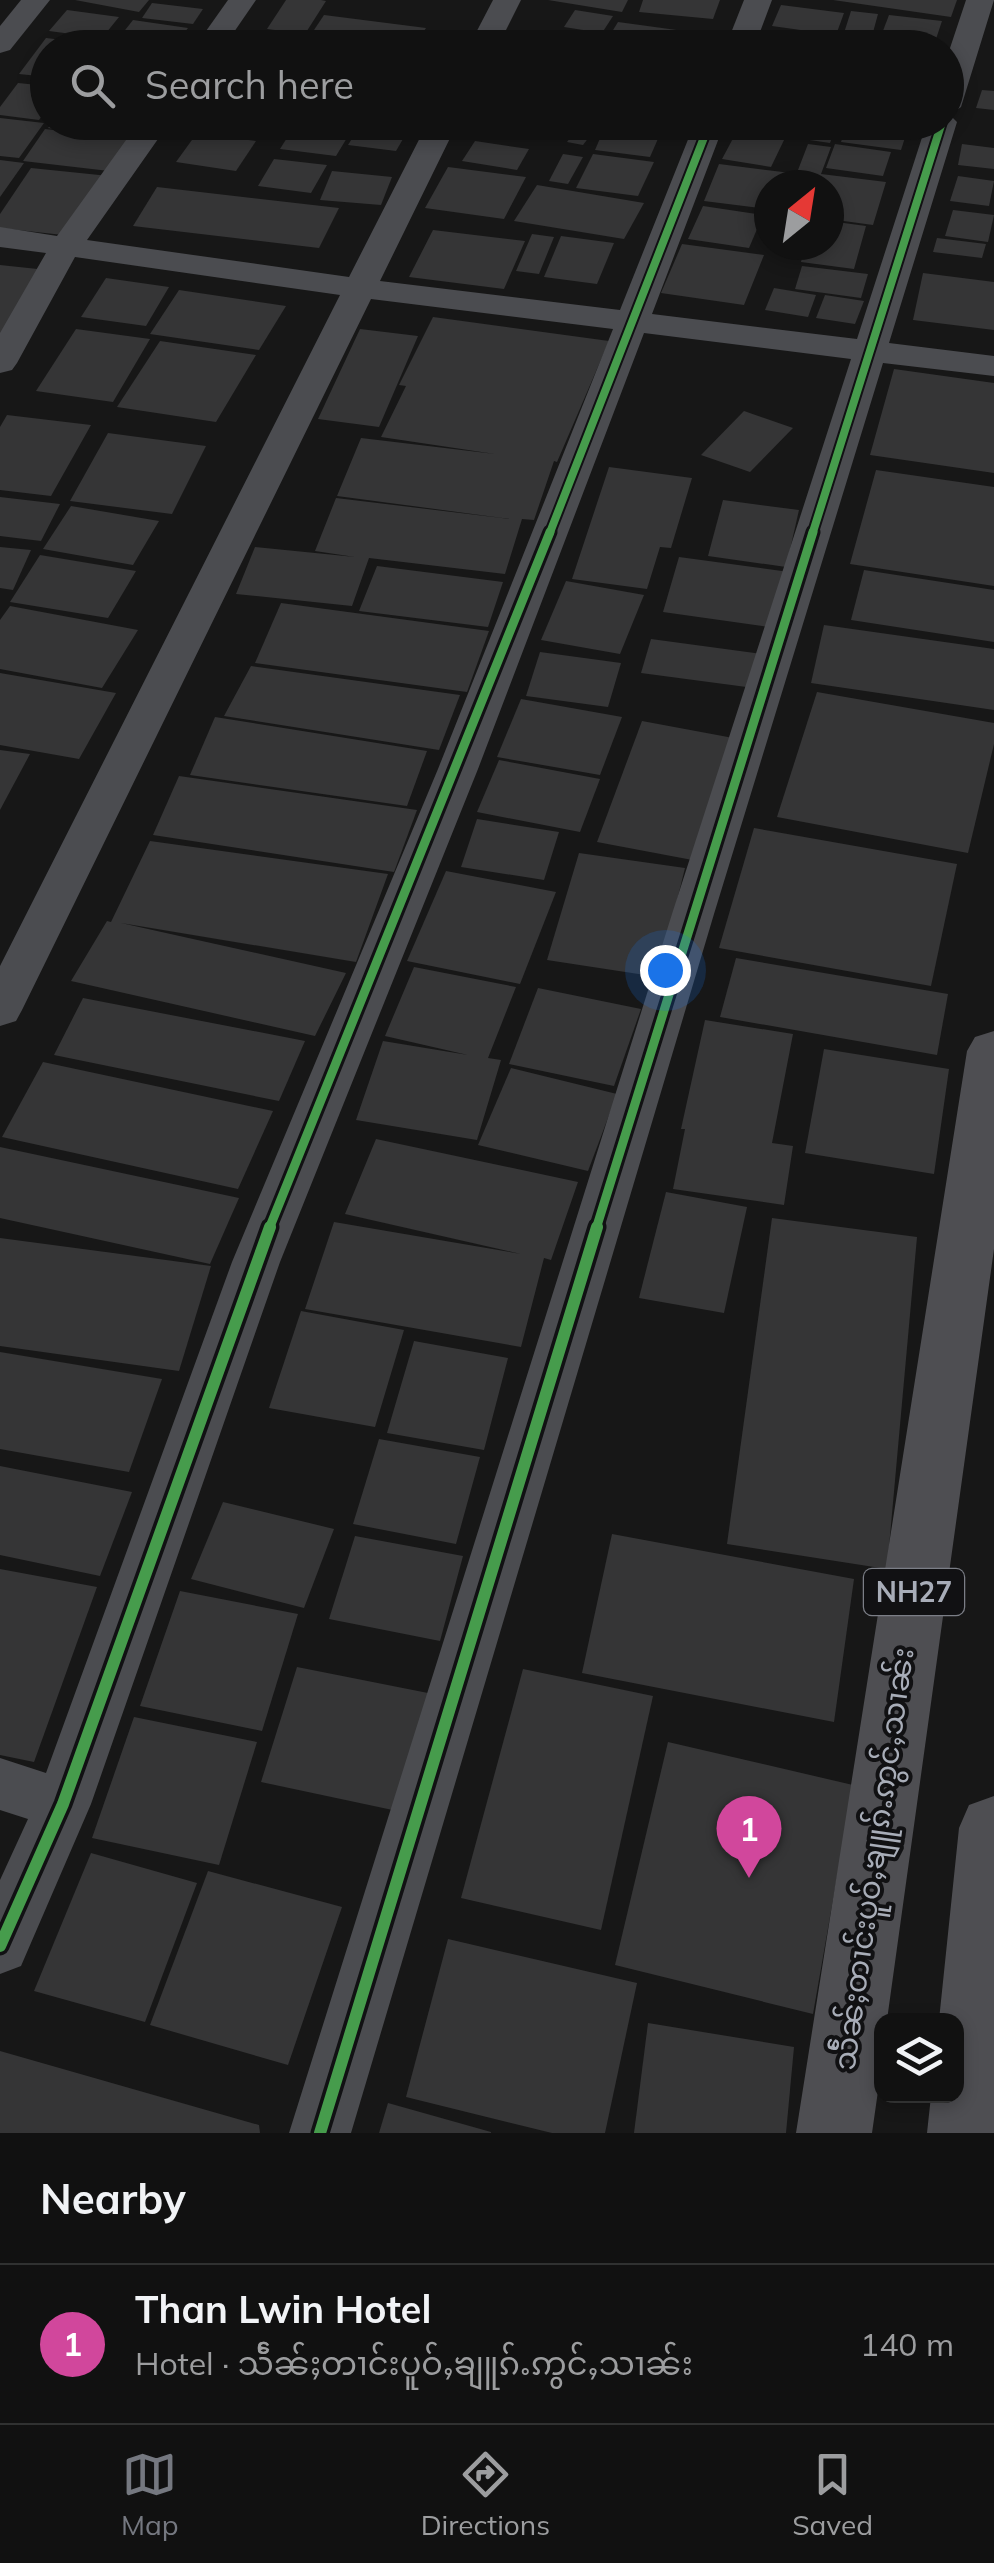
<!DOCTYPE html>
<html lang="en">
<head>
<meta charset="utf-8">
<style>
	body { margin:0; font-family:Mulish,"Noto Sans Myanmar",sans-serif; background:#1a1a1a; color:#f1f3f6 }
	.controls { position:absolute; right:30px; bottom:30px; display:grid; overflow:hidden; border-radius:20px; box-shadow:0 5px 15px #0003 }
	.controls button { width:90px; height:90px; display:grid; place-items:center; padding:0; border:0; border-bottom:2px solid #303131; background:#111; color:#f1f3f6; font:50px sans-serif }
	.compass { position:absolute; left:754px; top:170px; width:90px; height:90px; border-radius:50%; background:#111; box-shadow:0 5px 15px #0003; rotate:30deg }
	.you { position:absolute; left:665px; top:970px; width:35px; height:35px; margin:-25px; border:8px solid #fff; border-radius:50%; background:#1a73e8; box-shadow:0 0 0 15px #1a73e833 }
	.badge { display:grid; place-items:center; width:65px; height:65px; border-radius:50%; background:#757880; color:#fff; font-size:32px; font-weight:700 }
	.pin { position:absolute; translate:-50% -82px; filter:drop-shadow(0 2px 5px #0008) }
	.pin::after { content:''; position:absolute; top:52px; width:35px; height:30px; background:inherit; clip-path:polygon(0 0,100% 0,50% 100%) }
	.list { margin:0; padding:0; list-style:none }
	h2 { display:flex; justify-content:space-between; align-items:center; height:130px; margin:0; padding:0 40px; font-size:42px }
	h2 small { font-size:32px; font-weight:400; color:#9c9d9f }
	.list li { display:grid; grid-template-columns:65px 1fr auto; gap:30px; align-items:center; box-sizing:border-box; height:160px; padding:0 40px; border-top:2px solid #303131 }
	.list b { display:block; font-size:38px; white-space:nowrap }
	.list p { margin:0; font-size:32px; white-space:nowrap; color:#9c9d9f }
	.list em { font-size:32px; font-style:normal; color:#9c9d9f }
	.icon { flex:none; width:55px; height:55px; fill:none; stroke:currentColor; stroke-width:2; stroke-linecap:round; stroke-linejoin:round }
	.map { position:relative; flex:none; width:994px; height:2133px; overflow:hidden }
	.search { position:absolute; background:#111; box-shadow:0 5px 15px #0003; left:30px; right:30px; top:30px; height:110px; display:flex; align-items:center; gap:25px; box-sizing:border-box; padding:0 35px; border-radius:55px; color:#9c9d9f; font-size:38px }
	.sheet { height:290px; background:#111 }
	nav { display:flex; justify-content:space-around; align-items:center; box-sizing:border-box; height:140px; border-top:2px solid #303131; background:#111; font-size:28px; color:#9c9d9f }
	nav a { display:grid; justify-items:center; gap:5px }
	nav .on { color:#757880 }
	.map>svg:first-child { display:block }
	.building { fill:#353536 }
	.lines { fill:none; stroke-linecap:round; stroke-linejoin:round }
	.minor { fill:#4b4c50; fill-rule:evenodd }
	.trunk { fill:#4e4e52; fill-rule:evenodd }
	.cycleway-far2-casing { stroke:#111113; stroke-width:12 }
	.cycleway-far1-casing { stroke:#111113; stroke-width:15 }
	.cycleway-casing { stroke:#111113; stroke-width:19 }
	.cycleway-far2 { stroke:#469c4c; stroke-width:8 }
	.cycleway-far1 { stroke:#469c4c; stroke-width:9 }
	.cycleway { stroke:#469c4c; stroke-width:12 }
	.labels { text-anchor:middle; stroke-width:8; stroke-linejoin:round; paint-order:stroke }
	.shield { fill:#111113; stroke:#7b7e86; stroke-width:2.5 }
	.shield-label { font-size:28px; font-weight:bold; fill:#a8adb8 }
	.street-label { font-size:30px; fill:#a8adb8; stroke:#111113 }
</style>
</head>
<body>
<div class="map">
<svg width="994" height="2133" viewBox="0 0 994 2133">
	<rect width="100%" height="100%" fill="#171717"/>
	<g class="building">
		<polygon points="75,0 149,0 139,12"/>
		<polygon points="286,0 321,0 326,1 305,34 267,29"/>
		<polygon points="548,0 628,0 622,12"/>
		<polygon points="643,0 720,0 713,19 639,12"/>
		<polygon points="833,0 957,0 951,17"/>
		<polygon points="152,3 203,9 193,24 142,18"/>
		<polygon points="781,5 844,13 836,35 772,26"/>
		<polygon points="67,10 119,17 102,38 49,31"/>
		<polygon points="575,10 613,16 602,33 564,27"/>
		<polygon points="851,11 878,14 872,36 844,33"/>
		<polygon points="324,15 426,28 415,45 312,33"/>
		<polygon points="889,15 942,21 933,48 878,44"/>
		<polygon points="133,20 188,28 173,48 111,48"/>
		<polygon points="618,22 684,31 676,48 607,40"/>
		<polygon points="548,33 584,38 579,48 539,48"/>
		<polygon points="769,33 826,41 823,48 762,48"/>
		<polygon points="292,36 327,40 323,48 284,48"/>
		<polygon points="46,38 106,45 106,48 48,48 48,77 19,74"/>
		<polygon points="18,83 48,86 48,107 39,120 0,115 0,107"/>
		<polygon points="982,90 994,91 994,110 976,108"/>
		<polygon points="0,118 44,123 19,158 0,156"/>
		<polygon points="53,122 145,122 109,171 23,161 45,129 79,133 48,128"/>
		<polygon points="200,122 291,122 282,139 196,129"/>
		<polygon points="297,122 351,122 356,123 336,156 280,149"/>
		<polygon points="582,122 599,124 583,145 567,142"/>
		<polygon points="607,122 639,122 664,125 650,157 595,150"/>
		<polygon points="730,122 838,122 830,143 728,128"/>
		<polygon points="848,122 910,122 901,150 841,142"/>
		<polygon points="360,126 407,132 396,151 348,145"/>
		<polygon points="737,131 785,138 771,167 722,159"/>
		<polygon points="197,133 256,141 236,171 176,162"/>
		<polygon points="475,141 529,149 517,170 462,161"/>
		<polygon points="808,144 831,147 821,174 886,182 873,225 829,219 829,185 804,185 809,172 798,170"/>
		<polygon points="835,144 891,152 883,176 826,168"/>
		<polygon points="962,144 994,148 994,169 958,165"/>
		<polygon points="563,154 583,157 568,184 549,181"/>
		<polygon points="593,154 654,162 638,196 576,188"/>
		<polygon points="274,159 327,165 311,193 258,186"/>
		<polygon points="0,160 24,163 0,197"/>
		<polygon points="719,164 791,173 787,185 769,185 769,209 704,201"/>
		<polygon points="448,167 526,177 504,219 425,208"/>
		<polygon points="31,168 109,176 72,236 0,228 0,214"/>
		<polygon points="332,171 392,177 381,205 320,200"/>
		<polygon points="958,176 994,181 989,206 950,201"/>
		<polygon points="537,185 644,203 624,239 514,221"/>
		<polygon points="157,187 339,208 319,248 133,226"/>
		<polygon points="703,206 763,215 749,248 688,239"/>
		<polygon points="953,210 994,215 988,242 945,236"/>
		<polygon points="829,221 866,226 854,269 801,262 805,245 829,245"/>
		<polygon points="433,230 525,241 504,289 409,277"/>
		<polygon points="532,234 554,237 539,274 516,271"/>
		<polygon points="561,236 614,243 597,284 544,277"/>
		<polygon points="937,238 986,244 982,258 933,252"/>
		<polygon points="682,244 764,255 744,305 661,293"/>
		<polygon points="0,265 47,270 0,347"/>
		<polygon points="802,266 868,274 861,298 795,289"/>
		<polygon points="923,273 994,282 994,330 913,320"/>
		<polygon points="106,278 169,287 146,326 81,317"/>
		<polygon points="774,288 816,295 808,317 765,310"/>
		<polygon points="179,290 286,306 259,350 150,334"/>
		<polygon points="825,295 864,301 855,324 816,318"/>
		<polygon points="433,317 609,341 557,462 554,461 534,520 522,519 505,574 369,558 352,606 236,594 255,547 355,557 315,551 336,498 518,520 337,496 361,438 495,454 381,437 406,386 399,385"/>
		<polygon points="76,329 150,339 113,402 36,391"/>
		<polygon points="360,329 418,336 379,427 318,419"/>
		<polygon points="160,341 256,355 216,422 117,407"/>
		<polygon points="894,369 994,383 994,473 870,455"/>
		<polygon points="744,411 793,428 750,472 701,455"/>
		<polygon points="7,415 91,425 51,496 0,490 0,427"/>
		<polygon points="108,433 206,446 172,514 70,501"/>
		<polygon points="609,467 692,478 671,548 660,547 647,589 572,579"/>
		<polygon points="876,470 994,487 994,586 850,564"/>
		<polygon points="0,497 60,504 41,541 0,536"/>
		<polygon points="723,500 799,510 786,567 708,556"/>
		<polygon points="71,506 159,521 133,565 43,549"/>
		<polygon points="0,547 31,550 13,590 0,588"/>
		<polygon points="40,555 136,571 108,618 10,602"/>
		<polygon points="679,557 789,572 776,628 663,612"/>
		<polygon points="377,566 503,582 488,627 359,611"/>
		<polygon points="864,570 994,590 994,642 851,620"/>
		<polygon points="566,581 644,595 620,654 541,640"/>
		<polygon points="281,603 489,631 467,692 255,663"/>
		<polygon points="10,606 138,630 102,688 0,669 0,620"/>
		<polygon points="824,625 994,649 994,710 811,683"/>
		<polygon points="651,639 762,654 754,688 641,673"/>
		<polygon points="540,652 621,663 608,707 526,696"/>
		<polygon points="251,666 460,695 439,750 224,716"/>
		<polygon points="0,673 116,693 79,759 0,745"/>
		<polygon points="817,692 994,723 994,744 968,853 777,817"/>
		<polygon points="521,699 622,717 600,775 497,757"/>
		<polygon points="215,717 427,751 407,806 190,775"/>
		<polygon points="642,721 744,740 703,862 597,842"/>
		<polygon points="0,750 30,754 0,810"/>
		<polygon points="499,760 600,779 580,832 477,812"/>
		<polygon points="179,776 417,810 394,872 153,835"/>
		<polygon points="477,819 559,832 544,880 461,867"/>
		<polygon points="754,828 957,864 931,986 719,948"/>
		<polygon points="150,841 388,874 356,962 121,923 346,973 315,1036 71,981 107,921 111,922"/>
		<polygon points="579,853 685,868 658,977 547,960"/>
		<polygon points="446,871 556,892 520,984 407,961"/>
		<polygon points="736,958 948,994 937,1055 720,1017"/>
		<polygon points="414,967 516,987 488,1058 501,1060 477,1140 356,1120 383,1041 468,1055 385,1036"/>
		<polygon points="538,988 641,1009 614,1086 509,1064"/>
		<polygon points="83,998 305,1041 279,1101 54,1055"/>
		<polygon points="705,1020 793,1034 772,1143 793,1146 784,1205 673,1189 685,1129 681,1129"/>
		<polygon points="824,1049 949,1069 934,1174 805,1153"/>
		<polygon points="43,1062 273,1111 238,1189 2,1137"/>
		<polygon points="511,1068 617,1094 588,1171 478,1145"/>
		<polygon points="376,1139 578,1182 551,1260 544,1258 521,1347 305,1309 334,1222 521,1254 345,1214"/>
		<polygon points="0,1147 239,1198 210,1264 0,1218"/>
		<polygon points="666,1192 747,1207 724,1313 639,1298"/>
		<polygon points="772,1218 917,1237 887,1569 727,1544"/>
		<polygon points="0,1238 211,1266 179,1371 0,1346"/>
		<polygon points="301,1311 404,1330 375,1427 269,1408"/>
		<polygon points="414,1341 508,1358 484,1450 387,1433"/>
		<polygon points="0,1352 162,1379 129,1472 0,1449"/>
		<polygon points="379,1439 480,1457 456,1544 353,1524"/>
		<polygon points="0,1466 132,1492 100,1576 0,1555"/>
		<polygon points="223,1502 334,1529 304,1608 191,1579"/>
		<polygon points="612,1534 854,1579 834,1722 582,1673"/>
		<polygon points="355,1536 463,1556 440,1641 329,1619"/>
		<polygon points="0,1569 97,1587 34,1762 0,1755"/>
		<polygon points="180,1591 298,1614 262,1731 140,1706"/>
		<polygon points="297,1667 433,1694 402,1812 261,1782"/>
		<polygon points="523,1669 653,1696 601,1930 461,1898"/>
		<polygon points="134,1717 257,1742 219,1865 92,1838"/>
		<polygon points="668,1742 853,1785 813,2014 615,1965"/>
		<polygon points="91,1853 197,1883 145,2022 34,1991"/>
		<polygon points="208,1871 342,1907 288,2065 150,2025"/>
		<polygon points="448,1939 637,1983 605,2133 552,2133 406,2097"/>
		<polygon points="648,2023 794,2047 786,2133 634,2133"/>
		<polygon points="0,2051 259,2125 260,2133 0,2133"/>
		<polygon points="388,2103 491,2132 491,2133 379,2133"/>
	</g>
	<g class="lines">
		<g class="minor">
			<polygon points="21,0 50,0 10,50 0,53 0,26"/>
			<polygon points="228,0 256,0 223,48 194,48"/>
			<polygon points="493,0 521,0 497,48 468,48"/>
			<polygon points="744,0 772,0 754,48 725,48"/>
			<polygon points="966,0 994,0 961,107 950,115 957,122 889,343 994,356 994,376 883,363 714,914 351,2133 289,2133 672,914 851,359 644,333 478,769 280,1262 91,1804 21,1966 0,1974 0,1880 28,1819 0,1810 0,1758 46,1773 232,1262 438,769 613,329 371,299 22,1010 16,1021 0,1026 0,966 340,295 75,257 17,363 12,370 0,373 0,333 46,253 0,247 0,227 57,236 139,122 170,122 87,240 349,277 428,122 458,122 380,281 620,310 695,122 725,122 652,314 857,339 927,122 946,122 946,60"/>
		</g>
		<g class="trunk">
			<polygon points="994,1031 994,1249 887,2020 882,2020 882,2063 872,2133 796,2133 967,1051 975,1037"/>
			<polygon points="994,1796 994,2133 927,2133 931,2096 956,2096 956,2020 939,2020 959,1828 969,1805"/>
		</g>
		<g class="cycleway-far2-casing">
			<g id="cycleway-far2">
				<polyline points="549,535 710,122"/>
				<polyline points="812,535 942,122"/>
			</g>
		</g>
		<g class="cycleway-far1-casing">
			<g id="cycleway-far1">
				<polyline points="269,1229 550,532"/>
				<polyline points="596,1229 813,532"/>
			</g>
		</g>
		<g class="cycleway-casing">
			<g id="cycleway">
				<polyline points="0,1946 63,1804 270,1227"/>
				<polyline points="320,2133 597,1227"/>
			</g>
		</g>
		<use href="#cycleway-far2" class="cycleway-far2"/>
		<use href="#cycleway-far1" class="cycleway-far1"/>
		<use href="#cycleway" class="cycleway"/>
	</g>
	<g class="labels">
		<rect class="shield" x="864" y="1569" width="100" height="46" rx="8"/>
		<g class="shield-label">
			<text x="914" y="1602">NH27</text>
		</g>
		<g class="street-label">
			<text transform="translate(874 1859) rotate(-82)" y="10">သဵႅၼ်ႈတၢင်းပူဝ်ႇၶျူၵ်ႉဢွင်ႇသၢၼ်း</text>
		</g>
	</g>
</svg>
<div class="controls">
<button><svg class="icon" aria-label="layers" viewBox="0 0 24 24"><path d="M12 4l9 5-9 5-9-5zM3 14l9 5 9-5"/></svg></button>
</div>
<svg class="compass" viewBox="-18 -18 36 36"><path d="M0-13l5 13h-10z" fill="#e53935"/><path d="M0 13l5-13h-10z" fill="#9c9d9f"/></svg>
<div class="you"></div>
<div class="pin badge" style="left:749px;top:1878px;background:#d1479c">1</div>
<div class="search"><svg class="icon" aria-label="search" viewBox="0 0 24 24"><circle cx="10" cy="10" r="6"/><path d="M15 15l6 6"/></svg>Search here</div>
</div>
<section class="sheet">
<h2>Nearby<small></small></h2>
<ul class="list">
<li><span class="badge" style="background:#d1479c">1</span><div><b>Than Lwin Hotel</b><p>Hotel · သဵႅၼ်ႈတၢင်းပူဝ်ႇၶျူၵ်ႉဢွင်ႇသၢၼ်း</p></div><em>140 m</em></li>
</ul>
</section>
<nav>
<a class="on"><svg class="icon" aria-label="map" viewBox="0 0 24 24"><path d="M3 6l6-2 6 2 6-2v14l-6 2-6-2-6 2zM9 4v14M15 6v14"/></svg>Map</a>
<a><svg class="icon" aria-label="directions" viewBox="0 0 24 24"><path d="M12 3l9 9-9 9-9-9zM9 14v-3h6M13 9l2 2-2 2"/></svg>Directions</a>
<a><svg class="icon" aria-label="saved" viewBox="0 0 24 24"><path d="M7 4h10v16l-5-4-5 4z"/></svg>Saved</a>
</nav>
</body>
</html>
